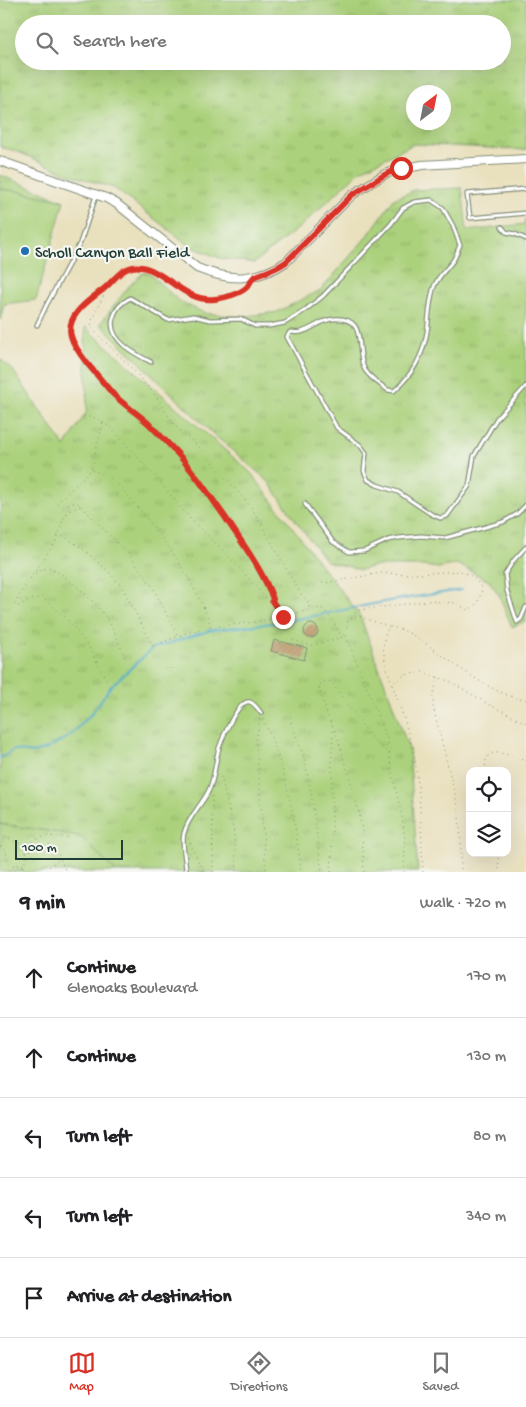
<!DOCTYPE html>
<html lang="en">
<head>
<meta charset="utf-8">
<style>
	body { margin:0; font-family:"Gochi Hand",sans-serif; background:#f6f6f6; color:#202124 }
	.controls { position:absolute; right:15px; bottom:15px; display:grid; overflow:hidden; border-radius:10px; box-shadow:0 5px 20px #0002 }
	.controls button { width:45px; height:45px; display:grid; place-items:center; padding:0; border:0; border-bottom:1px solid #e0e0e0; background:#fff; color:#202124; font:25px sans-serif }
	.compass { position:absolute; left:406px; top:85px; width:45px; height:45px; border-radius:50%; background:#fff; box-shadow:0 5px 20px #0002; rotate:32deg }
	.scale { position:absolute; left:15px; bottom:12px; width:108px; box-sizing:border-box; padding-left:5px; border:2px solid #1f3d34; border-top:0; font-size:14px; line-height:18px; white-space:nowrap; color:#1f3d34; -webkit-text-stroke:4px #f6f6f2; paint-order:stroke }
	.stop { position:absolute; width:15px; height:15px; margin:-11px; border:4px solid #d93025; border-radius:50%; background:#fff }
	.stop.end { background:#d93025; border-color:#fff; box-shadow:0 1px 5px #0008 }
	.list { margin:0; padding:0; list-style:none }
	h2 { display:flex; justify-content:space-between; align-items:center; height:65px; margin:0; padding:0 20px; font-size:21px }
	h2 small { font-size:16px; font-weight:400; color:#757577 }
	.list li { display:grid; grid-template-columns:32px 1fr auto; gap:15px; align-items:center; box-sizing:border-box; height:80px; padding:0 20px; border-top:1px solid #e0e0e0 }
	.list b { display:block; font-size:19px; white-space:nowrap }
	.list p { margin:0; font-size:16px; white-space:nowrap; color:#757577 }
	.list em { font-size:16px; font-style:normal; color:#757577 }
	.icon { flex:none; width:28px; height:28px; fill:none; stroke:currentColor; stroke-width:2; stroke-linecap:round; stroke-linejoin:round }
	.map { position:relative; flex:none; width:526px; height:872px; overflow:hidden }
	.search { position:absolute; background:#fff; box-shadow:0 5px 20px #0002; left:15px; right:15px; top:15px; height:55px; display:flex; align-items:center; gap:12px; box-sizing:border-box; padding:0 18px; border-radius:28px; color:#757577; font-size:19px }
	.sheet { height:465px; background:#fff }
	nav { display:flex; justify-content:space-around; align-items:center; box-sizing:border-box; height:70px; border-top:1px solid #e0e0e0; background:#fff; font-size:14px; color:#757577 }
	nav a { display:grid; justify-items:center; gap:2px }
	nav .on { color:#d93025 }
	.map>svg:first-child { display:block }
	.grass { fill:url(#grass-tufts); stroke:#658758; fill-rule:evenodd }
	.park { fill:url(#park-crowns); stroke:#658758 }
	.pitch { fill:#abd17b; stroke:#658758 }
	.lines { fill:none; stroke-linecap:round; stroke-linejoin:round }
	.stream { stroke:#48a8c7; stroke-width:2 }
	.building { fill:url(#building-hatch) }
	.service-casing { stroke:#848e78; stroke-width:5.5 }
	.tertiary-casing { stroke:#848e78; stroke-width:10 }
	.path { stroke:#848e78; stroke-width:1; stroke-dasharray:1 4; stroke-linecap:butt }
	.service { stroke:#fff; stroke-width:3 }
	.tertiary { stroke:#fff; stroke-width:8 }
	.route { stroke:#d93025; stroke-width:6 }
	.poi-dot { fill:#1f6fb2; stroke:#f6f6f2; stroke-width:2 }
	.labels { text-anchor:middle; stroke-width:4.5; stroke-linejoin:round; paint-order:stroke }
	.poi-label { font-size:16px; fill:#1f3d34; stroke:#f6f6f2; text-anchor:start }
</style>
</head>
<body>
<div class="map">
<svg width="526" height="872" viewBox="0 0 526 872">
	<defs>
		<pattern id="grass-tufts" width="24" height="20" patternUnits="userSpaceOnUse" patternTransform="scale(1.25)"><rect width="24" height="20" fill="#abd17b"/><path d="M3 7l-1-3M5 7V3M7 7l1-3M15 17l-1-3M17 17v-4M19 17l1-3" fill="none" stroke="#93b46b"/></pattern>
		<pattern id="park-crowns" width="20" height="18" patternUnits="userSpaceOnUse" patternTransform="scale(1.25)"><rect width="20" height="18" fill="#abd17b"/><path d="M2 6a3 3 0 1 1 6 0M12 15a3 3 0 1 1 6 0" fill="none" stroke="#93b46b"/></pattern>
		<pattern id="building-hatch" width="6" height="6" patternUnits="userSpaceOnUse" patternTransform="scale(1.25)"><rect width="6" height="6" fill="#c19f71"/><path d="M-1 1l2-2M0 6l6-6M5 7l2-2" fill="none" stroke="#9c835e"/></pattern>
	</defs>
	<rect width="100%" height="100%" fill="#f6f6f2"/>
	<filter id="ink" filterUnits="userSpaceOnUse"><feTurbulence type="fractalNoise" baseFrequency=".02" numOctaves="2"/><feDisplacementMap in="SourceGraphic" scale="10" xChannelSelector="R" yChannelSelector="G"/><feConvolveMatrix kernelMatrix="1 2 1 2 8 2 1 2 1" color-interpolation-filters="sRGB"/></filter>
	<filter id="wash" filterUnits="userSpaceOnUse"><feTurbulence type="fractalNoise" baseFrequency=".0096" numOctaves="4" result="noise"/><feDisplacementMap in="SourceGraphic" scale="20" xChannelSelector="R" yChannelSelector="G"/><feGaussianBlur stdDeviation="1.12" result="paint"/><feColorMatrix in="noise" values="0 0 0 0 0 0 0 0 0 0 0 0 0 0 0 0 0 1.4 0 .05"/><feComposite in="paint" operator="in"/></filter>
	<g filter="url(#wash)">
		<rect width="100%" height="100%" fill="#e9e0bd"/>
		<g class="grass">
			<path d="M0 0H526V150L414 144 361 170 301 226 254 263 219 258 190 246 114 188 68 174 16 151 0 147ZM24 24H502V61H24ZM444 92V122H414V92Z"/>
			<polygon points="0,175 5,177 64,201 16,191 0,189"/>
			<polygon points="462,188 467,231 525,224 525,218 526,218 526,621 512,627 499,595 489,581 457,564 439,568 423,566 375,566 361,570 326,561 296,521 268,481 212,433 100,324 129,286 143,273 149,273 179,301 204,313 239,317 277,312 321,290 369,234 394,199 414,190"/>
			<polygon points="85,327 251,473 360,616 409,749 418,872 116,872 80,836 0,824 0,359 12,369 65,447 87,411"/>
		</g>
		<polygon class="park" points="0,824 80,836 116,872 0,872"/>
		<polygon class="pitch" points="0,189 16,191 64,201 36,300 4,304 0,320"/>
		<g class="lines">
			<polyline class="stream" points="0,758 14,750 33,753 47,749 71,735 92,713 111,686 153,648 212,630 282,622 389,601 461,590"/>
		</g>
		<g id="blocks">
			<g class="building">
				<circle cx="311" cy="631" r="7"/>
				<polygon points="274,640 307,648 304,660 271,651"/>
			</g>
		</g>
	</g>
	<g filter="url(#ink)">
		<use href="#blocks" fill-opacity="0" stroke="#848e78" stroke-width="1"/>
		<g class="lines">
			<g class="service-casing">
				<g id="service">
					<polyline points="526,189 467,194 470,218 526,213"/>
					<polyline points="502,227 506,232 515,234 526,239"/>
					<polyline points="37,325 46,306 80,243 96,196"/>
					<path d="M151 362C135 354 107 340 113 318 116 308 121 303 130 298L168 320 193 316 210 320 241 319 255 326H269L285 323 304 311 323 296 391 224 403 208 414 202 431 200 443 208 453 226 460 245C458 249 457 254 454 259 447 270 436 277 433 290 429 304 429 318 427 332 423 356 413 374 394 391L388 390C381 385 370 378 365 370 354 351 370 316 333 319 321 320 313 329 301 332 298 333 293 332 290 332L287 337 337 428 360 445 366 453 364 471 368 480 377 485 398 492 431 514 440 518 447 516 469 486 474 456 497 418 526 386"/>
					<polyline points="305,504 333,542 349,552 364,551 388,540 399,538 421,536 445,538 482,528 503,522 517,514 526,505"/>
					<polyline points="526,547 514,560 505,574 507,591 517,622 521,619 526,607"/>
					<path d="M186 872C186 859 181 846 184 833 188 817 202 805 209 790 215 777 215 762 219 748 222 739 238 699 250 702 255 704 258 709 261 713"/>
				</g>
			</g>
			<g class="tertiary-casing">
				<path id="tertiary" d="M0 161 106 198 117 204 197 268C229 281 256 282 286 262L352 195 385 174 401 169 422 165 526 159"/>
			</g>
			<g class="path">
				<path d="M107 287C103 300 93 313 91 325L95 332 129 365 155 395 175 426 200 448 252 508 300 593 308 602 310 611"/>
				<path d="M84 416 97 418 112 429 154 475 194 523 225 552 268 600 272 601 273 599C263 572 245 547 229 524 205 488 180 452 148 423 138 414 126 406 116 397 105 387 87 365 79 353 71 340 67 329 75 315 83 303 96 296 106 287 114 280 119 271 129 268 155 259 174 290 196 297 206 300 216 299 226 296 235 293 243 292 249 284"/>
				<polyline points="103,423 91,470 57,503 57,506 73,503 78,503 130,556 152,586 178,636"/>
				<path d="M92 470 108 476 119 485C156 529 191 571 211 626"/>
				<path d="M80 506C76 508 72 509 69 511 60 519 61 534 55 543 41 562 28 582 15 602V605L18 606 29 601 42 597 65 617 76 630 89 648 107 681"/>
				<polyline points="57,536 65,537 82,548 110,573 123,589 153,646 186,633 211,627 256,622 320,608 323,609 334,622 338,632 346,636"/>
				<path d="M35 573 48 567C63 572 92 599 102 612 112 623 119 644 125 657"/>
				<path d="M317 582 325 583 381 573 417 574 459 571C469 573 478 580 482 590 480 598 477 606 468 610L455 603 428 601 359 610 355 613 354 616"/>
				<polyline points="272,602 283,617"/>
				<polyline points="389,627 359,616 354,616 348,621 346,636 388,741 391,769 402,817 405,838 404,872"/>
				<polyline points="293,640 311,646 346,636"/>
				<polyline points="438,677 433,695 433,707 458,806 461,839 461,872"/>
				<path d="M392 684C386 665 378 645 389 627 409 629 425 643 440 654 466 672 495 695 526 700"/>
				<polyline points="260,719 256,739 266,872"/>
				<path d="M263 719C285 764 296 821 301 872"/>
				<polyline points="291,722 304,757 312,799 322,872"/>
				<path d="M486 771C481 741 511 756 526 761"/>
				<polyline points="220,772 234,833 237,872"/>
				<polyline points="212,796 213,872"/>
				<polyline points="0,835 15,842 24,844 30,843 46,836 68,837"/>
				<polyline points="188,838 203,872"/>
				<polyline points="0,846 6,852 8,863 15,866 19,864 23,865"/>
				<polyline points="498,853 499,872"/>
				<polyline points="22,872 27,855 26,852 49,844 56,849 66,872"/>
				<polyline points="48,872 49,867 60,858"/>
				<path d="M331 872C334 824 330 776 333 729"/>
				<polyline points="364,872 362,831 359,812 338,738 328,717 319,688 321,682 326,681 331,682 371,737 387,752"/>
				<path d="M423 872C421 835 421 797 415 761 410 735 401 709 392 684L404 675 423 672 451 682 490 705 526 723"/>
			</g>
			<use href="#service" class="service"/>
			<use href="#tertiary" class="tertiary"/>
		</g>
	</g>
	<g class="lines" filter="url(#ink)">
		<path class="route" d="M283 617 272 601 273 599C262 569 242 543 225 517 210 496 195 473 177 453 168 443 158 433 148 423 137 413 124 405 113 394 106 386 99 377 91 368 84 359 74 348 71 336 65 314 92 299 106 287 114 280 119 271 129 268 158 258 181 304 215 299 224 298 240 294 247 287 250 284 251 278 256 276 267 272 276 269 286 262L352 195 386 174 401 168"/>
	</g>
	<circle class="poi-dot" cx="25" cy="251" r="5"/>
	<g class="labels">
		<g class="poi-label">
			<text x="35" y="257">Scholl Canyon Ball Field</text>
		</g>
	</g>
</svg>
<div class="controls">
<button><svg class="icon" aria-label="locate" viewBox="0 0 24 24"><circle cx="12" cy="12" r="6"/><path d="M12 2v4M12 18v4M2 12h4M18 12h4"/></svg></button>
<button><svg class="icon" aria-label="layers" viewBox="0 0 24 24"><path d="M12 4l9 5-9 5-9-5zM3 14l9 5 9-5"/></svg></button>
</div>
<svg class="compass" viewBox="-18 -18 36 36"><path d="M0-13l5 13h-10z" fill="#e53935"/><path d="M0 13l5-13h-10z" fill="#757577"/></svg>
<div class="scale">100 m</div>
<div class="stop" style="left:401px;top:168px"></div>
<div class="stop end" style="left:283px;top:617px"></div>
<div class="search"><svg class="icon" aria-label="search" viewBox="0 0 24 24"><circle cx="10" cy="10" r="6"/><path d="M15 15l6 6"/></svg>Search here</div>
</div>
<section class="sheet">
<h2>9 min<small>Walk · 720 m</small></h2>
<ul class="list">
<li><svg class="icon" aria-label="ahead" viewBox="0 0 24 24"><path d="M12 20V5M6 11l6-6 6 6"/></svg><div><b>Continue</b><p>Glenoaks Boulevard</p></div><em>170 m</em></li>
<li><svg class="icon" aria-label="ahead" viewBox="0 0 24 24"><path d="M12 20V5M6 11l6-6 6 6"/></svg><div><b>Continue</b></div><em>130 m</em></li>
<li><svg class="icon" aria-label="left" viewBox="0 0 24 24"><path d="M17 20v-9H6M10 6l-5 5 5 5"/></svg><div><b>Turn left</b></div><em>80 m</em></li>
<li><svg class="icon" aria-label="left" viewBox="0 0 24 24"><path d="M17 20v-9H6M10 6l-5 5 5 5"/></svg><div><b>Turn left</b></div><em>340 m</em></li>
<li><svg class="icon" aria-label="arrive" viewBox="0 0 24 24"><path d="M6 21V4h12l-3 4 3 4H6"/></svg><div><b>Arrive at destination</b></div></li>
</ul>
</section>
<nav>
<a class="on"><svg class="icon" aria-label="map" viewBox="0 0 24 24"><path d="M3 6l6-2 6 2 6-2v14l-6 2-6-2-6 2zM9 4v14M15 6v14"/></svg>Map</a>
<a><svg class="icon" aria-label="directions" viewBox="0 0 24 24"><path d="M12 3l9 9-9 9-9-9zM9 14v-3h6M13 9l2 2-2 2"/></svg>Directions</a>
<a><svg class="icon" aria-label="saved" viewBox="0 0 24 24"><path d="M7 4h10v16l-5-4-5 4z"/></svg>Saved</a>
</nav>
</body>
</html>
